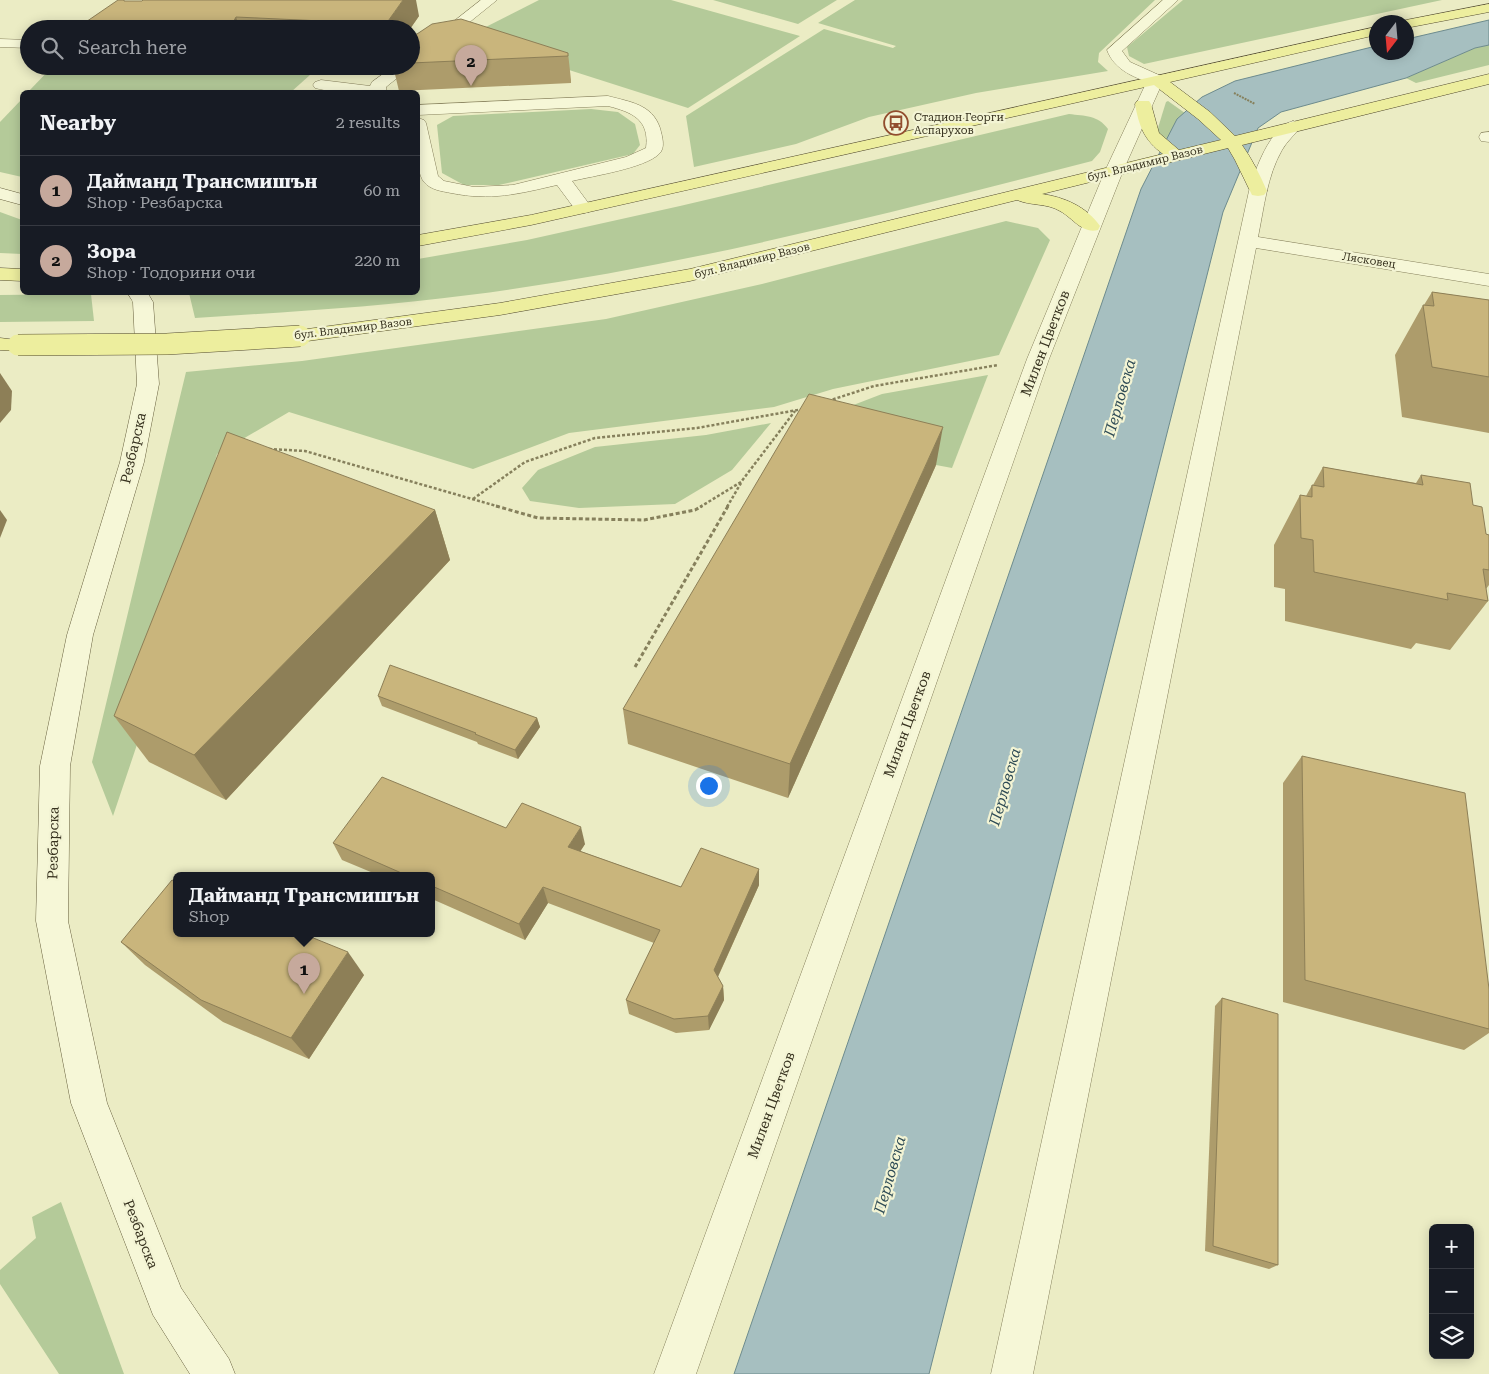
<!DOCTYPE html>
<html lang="en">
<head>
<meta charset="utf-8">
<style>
	body { margin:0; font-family:"Roboto Serif",serif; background:#242831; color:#f1f3f6 }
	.controls { position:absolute; right:15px; bottom:15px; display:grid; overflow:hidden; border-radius:8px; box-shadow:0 2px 12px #0003 }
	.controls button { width:45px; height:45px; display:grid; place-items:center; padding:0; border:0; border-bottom:1px solid #363941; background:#171b24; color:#f1f3f6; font:25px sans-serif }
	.compass { position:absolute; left:1369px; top:15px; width:45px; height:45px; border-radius:50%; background:#171b24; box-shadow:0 2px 12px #0003; rotate:196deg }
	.you { position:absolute; left:708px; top:785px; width:18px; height:18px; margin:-12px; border:4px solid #fff; border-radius:50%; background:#1a73e8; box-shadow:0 0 0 8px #1a73e833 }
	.badge { display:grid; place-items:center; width:32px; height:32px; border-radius:50%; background:#c6a99c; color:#111; font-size:16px; font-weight:700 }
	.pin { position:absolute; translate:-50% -41px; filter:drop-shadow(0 1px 2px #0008) }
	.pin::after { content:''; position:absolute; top:26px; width:18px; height:15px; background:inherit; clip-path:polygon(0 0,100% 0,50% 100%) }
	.popup { position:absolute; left:173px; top:872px; width:262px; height:65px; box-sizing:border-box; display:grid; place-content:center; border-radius:8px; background:#171b24; filter:drop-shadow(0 1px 4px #0005); font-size:16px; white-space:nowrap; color:#9ea1a6 }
	.popup b { font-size:19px; color:#f1f3f6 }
	.popup::after { content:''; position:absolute; left:50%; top:100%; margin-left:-10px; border:10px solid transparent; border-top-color:#171b24 }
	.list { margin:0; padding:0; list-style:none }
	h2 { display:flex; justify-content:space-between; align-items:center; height:65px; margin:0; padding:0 20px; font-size:21px }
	h2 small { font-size:16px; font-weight:400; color:#9ea1a6 }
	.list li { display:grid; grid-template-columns:32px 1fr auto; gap:15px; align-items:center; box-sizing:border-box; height:70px; padding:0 20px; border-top:1px solid #363941 }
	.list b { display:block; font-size:19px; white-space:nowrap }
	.list p { margin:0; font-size:16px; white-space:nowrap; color:#9ea1a6 }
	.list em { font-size:16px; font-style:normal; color:#9ea1a6 }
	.icon { flex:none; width:28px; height:28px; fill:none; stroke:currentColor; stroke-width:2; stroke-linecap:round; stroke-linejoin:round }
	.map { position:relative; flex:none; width:1489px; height:1374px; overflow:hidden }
	.search { position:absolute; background:#171b24; box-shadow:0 2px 12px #0003; left:20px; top:20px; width:400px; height:55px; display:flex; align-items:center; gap:12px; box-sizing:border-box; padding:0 18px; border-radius:28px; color:#9ea1a6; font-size:19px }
	.panel { position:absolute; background:#171b24; box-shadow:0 2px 12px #0003; left:20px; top:90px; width:400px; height:205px; border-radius:8px }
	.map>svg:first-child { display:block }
	.green { fill:#b4ca99 }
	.water { fill:#a6bfc0; stroke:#6d8b8d }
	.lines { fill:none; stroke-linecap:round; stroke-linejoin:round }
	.lane-casing { stroke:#86805c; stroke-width:1 }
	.street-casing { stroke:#86805c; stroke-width:1 }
	.secondary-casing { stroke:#68613f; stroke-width:1 }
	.primary-casing { stroke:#544c30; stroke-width:1 }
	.path-far2 { stroke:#86805c; stroke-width:2; stroke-dasharray:2 1; stroke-linecap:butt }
	.path-far1 { stroke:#86805c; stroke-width:2.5; stroke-dasharray:3 2; stroke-linecap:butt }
	.path { stroke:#86805c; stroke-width:3; stroke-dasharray:4 2.5; stroke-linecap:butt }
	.lane { fill:#f6f7d7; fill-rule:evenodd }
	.street { fill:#f6f7d7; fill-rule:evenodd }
	.secondary { fill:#f6f7d7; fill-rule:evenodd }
	.primary { fill:#edee9e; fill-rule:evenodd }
	.primary-bridge-casing { stroke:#544c30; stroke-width:22; stroke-linecap:butt }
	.primary-bridge { stroke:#edee9e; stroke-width:21 }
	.wall { fill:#ad9c6b }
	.shaded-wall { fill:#8d7f57 }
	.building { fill:#c9b57c; stroke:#8d7f57 }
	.labels { text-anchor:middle; stroke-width:4.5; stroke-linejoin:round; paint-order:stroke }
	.far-poi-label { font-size:11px; fill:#37321f; stroke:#f3f4d4; text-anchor:start }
	.far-street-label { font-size:11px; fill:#37321f; stroke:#f3f4d4 }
	.street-label { font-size:14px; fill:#37321f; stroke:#f3f4d4 }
	.water-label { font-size:15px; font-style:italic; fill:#2f4c56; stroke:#f3f4d4 }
</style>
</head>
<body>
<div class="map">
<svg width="1489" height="1374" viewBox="0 0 1489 1374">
	<rect width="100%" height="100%" fill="#ebecc4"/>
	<g class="green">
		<polygon points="539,0 671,0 800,36 688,108 466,37"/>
		<polygon points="713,0 837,0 798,24"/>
		<polygon points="855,0 1155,0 1099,53 1098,62 1108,71 976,93 869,117 796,144 694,167 686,116 824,29 893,48 896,46 818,23"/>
		<polygon points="1183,0 1442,0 1144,64 1129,56 1127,47"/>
		<polygon points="1489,45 1489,65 1416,83 1406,78 1475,48"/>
		<polygon points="53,66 320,66 291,92 28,92"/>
		<polygon points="22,99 22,177 0,172 0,122"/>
		<polygon points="1168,101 1196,121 1167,142 1157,131 1166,102"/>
		<polygon points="591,109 618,112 635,124 640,145 633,154 499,185 464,185 442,173 437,125 453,116"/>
		<path d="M1069 114C1085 116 1098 115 1108 129L1100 152 1092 161C886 214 680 268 469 295 378 307 287 312 195 318L189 293 418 292V259L527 240 680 206Z"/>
		<polygon points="0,212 22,220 22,254 0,253"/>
		<polygon points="1006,221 1038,228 1050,240 999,355 833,389 774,407 569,433 473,469 289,412 217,454 156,688 113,816 92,762 186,372 302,361 606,319 762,284"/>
		<polygon points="91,294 94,321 0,322 0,295"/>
		<polygon points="988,375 952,468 936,465 830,414 882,394"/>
		<polygon points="771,423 732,470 675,504 579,508 530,501 522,488 538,470 595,447 706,435"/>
		<polygon points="61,1202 124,1374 59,1374 0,1284 0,1270 36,1238 32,1217"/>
	</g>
	<polygon class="water" points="1489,20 1489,45 1475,48 1406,78 1281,112 1258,128 1223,212 929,1374 734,1374 1141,189 1177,119 1202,97 1235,81 1376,46 1376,52 1406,52 1407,39"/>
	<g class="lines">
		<g class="lane-casing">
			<g id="lane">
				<path d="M1163 0H1178L1122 51 1130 62 1161 76 1164 79 1161 82 1156 84C1136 79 1114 70 1107 50Z"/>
				<polygon points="0,39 29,40 29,48 0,47"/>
				<path d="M394 66H412L386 87V92C362 92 338 94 315 88L313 85 315 82 321 80 370 86 372 82Z"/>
				<path d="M608 96C630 102 652 104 660 128 662 136 666 148 659 154 645 168 593 176 572 181L592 208 589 212 583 213 577 212 557 185C518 194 491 201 451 193 441 191 431 190 424 182 415 171 416 131 418 118L424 120 426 123 438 176 444 181 474 187 513 185 626 157 646 148C650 119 631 112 608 106L418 115V105Z"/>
			</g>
		</g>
		<g class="street-casing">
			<g id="street">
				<polygon points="481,0 497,0 440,46 430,46 428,43 430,40"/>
				<polygon points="1156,74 1161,76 1164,79 1123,171 1049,359 696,1374 654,1374 1027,359 1105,171 1148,79 1151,76"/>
				<path d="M1293 121 1299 123 1301 126C1295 135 1287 141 1282 150 1267 176 1264 208 1258 237L1489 274V286L1256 248 1033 1374H991L1249 191C1255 170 1270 127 1293 121Z"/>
				<polygon points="1489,132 1489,142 1481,141 1479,137 1481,133"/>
			</g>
		</g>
		<g class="secondary-casing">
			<g id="secondary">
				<polygon points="0,188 22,194 22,205 0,199"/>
				<polygon points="127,292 147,292 153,302 159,384 144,462 93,635 70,766 68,921 107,1103 181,1288 229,1359 235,1374 190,1374 153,1315 71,1103 36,921 40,766 67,635 120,462 137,384 133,302"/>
			</g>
		</g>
		<g class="primary-casing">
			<g id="primary">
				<polygon points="1489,4 1489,12 1406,28 1406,22 1400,22 1406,20"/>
				<path d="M1376 27V35L1170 82 1210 112 1235 136 1489 74V84L1242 145C1252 159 1260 175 1267 191L1264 195 1258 196 1252 195 1235 160 1228 148 1042 194C1064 197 1087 207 1100 226L1098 230C1082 234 1073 218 1060 211 1047 203 1031 206 1017 200L690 281 500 315 300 342 293 340 290 336 293 332 300 330 500 303 690 269 1163 154C1144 140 1139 126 1135 104L1137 101H1149L1151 104 1159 133 1179 150 1221 140 1198 119 1154 85 531 225 418 246V235L531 215Z"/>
				<polygon points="0,268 22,269 22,281 0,280"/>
				<polygon points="0,338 25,341 28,345 25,349 18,351 0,350"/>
			</g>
		</g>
		<polyline class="path-far2" points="1234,93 1255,104"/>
		<g class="path-far1">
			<polyline points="828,401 874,386 998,365"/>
			<polyline points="269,449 305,451 500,507"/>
			<polyline points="473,499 525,462 595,438 697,428 803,409"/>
			<polyline points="700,507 741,482 795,411"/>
			<polyline points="727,507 741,483"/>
		</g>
		<g class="path">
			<polyline points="496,506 538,518 644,520 695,510 702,506"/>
			<polyline points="635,667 728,506"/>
		</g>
		<use href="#lane" class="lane"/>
		<use href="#street" class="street"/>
		<use href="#secondary" class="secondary"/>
		<use href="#primary" class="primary"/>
		<g class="primary-bridge-casing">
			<polyline id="primary-bridge" points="18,345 167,344 300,336"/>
		</g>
		<use href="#primary-bridge" class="primary-bridge"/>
	</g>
	<g class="wall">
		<polygon points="135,1 142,1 419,16 410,29 81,29 80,26"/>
		<polygon points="411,34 568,53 571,80 571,83 399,91 393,66 411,66"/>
		<polygon points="1432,292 1489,300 1489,433 1402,417 1395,355 1423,305 1424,305"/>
		<polygon points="936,465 788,798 628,744 623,709"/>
		<polygon points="1323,467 1416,483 1421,475 1473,505 1486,534 1489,535 1489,585 1486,589 1488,601 1450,650 1416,643 1411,649 1285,621 1285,589 1274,587 1274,545 1300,495 1306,496 1312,485 1313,485"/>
		<polygon points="435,510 450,560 226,800 149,762 114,716"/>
		<polygon points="378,696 537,718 540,727 518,759 478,744 477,742 382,706"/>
		<polygon points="1302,756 1489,989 1489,1033 1464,1050 1283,1002 1283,783"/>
		<polygon points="333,843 585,844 580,851 681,887 759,869 759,885 718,977 723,986 724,1000 709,1030 676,1033 629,1014 626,1000 654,943 548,903 525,940 432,899 432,875 378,875 342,860"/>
		<polygon points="121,942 364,975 309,1059 223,1022 145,965"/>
		<polygon points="1222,998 1278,1265 1269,1269 1205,1251 1215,1006"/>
	</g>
	<g class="shaded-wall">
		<polygon points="403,0 416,0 419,16 410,29 387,29 386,24"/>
		<polygon points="236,17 240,29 232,29 231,26"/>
		<polygon points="0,373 12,391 11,410 0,423"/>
		<polygon points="943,427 936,465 788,798 790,764"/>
		<polygon points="0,510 7,520 0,538"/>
		<polygon points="435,510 450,560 226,800 194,755"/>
		<polygon points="537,718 540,727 518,759 515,750"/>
		<polygon points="581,827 585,844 573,863 568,847"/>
		<polygon points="759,869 759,885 714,985 714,970"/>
		<polygon points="543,887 548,903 525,940 519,924"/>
		<polygon points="348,952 364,975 309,1059 291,1038"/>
		<polygon points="723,986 724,1000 709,1030 708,1016"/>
	</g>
	<g class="building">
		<polygon points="118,0 124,0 124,1 142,1 143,0 403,0 386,24 236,17 231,26 80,26"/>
		<polygon points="461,19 568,53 568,56 411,63 411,34 417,34 432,24"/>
		<polygon points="1432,292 1489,300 1489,377 1432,367 1423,305 1434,306"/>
		<polygon points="809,394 943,427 790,764 623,709"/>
		<polygon points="227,432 435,510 194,755 114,716"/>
		<polygon points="1323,467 1423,485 1421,475 1470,483 1473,505 1482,507 1486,534 1489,535 1489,570 1483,569 1488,601 1447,593 1448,600 1314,572 1313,540 1301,538 1300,495 1312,497 1312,485 1324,487"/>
		<polygon points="390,665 537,718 515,750 475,734 476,733 378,696"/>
		<polygon points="1302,756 1465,793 1489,989 1489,1029 1305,980"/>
		<polygon points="382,777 506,828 522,803 581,827 568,847 681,887 701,848 759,869 714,970 723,986 708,1016 674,1019 626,1000 660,930 543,887 519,924 432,886 432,875 406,875 333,843"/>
		<polygon points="172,880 176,882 176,933 301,933 348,952 291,1038 201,1000 121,942"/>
		<polygon points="1222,998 1278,1014 1278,1265 1213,1246"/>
	</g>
	<defs>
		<g id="bus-ring" transform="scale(1.25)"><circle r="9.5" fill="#f3f4d4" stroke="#924e2e" stroke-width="1.5"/><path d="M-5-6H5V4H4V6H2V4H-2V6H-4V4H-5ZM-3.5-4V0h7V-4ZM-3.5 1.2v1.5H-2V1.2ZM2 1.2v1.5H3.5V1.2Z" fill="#924e2e"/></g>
	</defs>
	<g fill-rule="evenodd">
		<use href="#bus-ring" x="896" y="123"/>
	</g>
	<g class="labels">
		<g class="far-poi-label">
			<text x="914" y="121">Стадион Георги<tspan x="914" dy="13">Аспарухов</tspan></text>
		</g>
		<g class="far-street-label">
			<text transform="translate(1145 163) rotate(-14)" y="4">бул. Владимир Вазов</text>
			<text transform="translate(752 260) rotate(-14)" y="4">бул. Владимир Вазов</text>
			<text transform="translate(1369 260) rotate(9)" y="4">Лясковец</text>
			<text transform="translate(353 328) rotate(-7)" y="4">бул. Владимир Вазов</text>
		</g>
		<g class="street-label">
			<text transform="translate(1045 343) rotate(-69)" y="5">Милен Цветков</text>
			<text transform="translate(133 448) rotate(-77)" y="5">Резбарска</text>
			<text transform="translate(907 724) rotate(-70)" y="5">Милен Цветков</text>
			<text transform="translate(53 843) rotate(-89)" y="5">Резбарска</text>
			<text transform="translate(771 1105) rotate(-70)" y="5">Милен Цветков</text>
			<text transform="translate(141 1234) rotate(69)" y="5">Резбарска</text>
		</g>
		<g class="water-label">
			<text transform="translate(1120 398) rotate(-74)" y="5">Перловска</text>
			<text transform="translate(1005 787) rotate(-74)" y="5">Перловска</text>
			<text transform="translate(890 1175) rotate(-74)" y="5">Перловска</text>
		</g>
	</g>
</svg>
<div class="controls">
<button>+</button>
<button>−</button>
<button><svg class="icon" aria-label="layers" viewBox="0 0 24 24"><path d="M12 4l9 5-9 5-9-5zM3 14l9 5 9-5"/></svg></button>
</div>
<svg class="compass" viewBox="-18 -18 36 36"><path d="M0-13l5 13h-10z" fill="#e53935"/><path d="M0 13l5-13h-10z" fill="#9ea1a6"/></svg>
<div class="you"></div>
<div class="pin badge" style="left:304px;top:994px">1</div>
<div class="popup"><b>Дайманд Трансмишън</b>Shop</div>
<div class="pin badge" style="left:471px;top:86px">2</div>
<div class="search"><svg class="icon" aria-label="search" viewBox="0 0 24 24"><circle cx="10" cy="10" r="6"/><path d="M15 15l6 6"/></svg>Search here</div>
<section class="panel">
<h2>Nearby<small>2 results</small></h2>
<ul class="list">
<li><span class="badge">1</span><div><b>Дайманд Трансмишън</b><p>Shop · Резбарска</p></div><em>60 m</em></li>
<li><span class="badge">2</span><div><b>Зора</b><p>Shop · Тодорини очи</p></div><em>220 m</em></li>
</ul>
</section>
</div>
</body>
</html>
